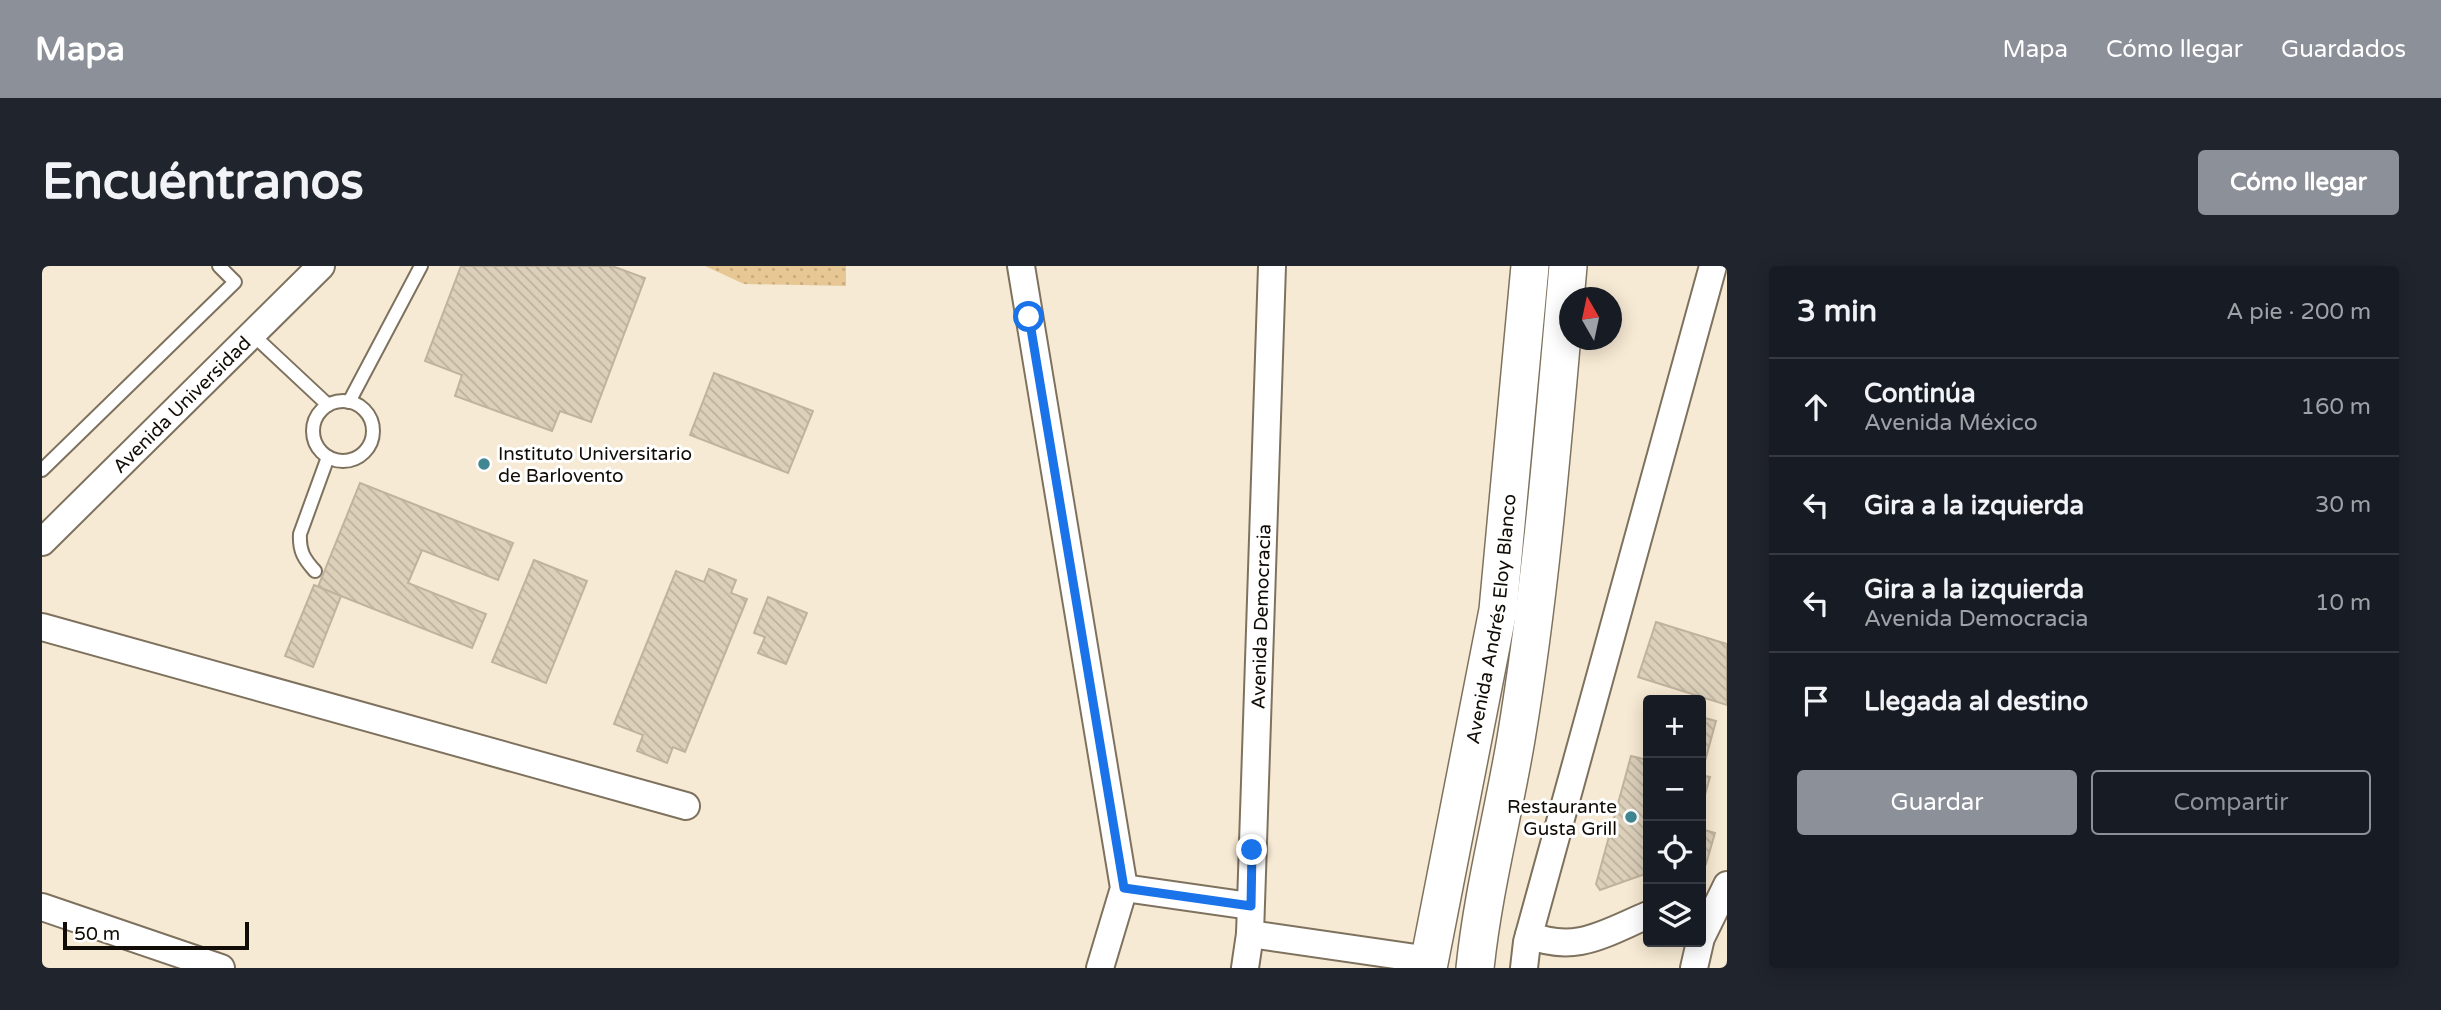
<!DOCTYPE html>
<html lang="es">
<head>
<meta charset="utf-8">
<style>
	body { margin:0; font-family:"Varela Round",sans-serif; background:#20242c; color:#f1f3f6 }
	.controls { position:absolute; right:21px; bottom:21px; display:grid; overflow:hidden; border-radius:7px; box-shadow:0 4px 18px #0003 }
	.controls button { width:63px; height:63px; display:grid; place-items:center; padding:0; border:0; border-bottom:2px solid #363941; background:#171b24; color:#f1f3f6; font:35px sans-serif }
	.compass { position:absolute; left:1517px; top:21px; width:63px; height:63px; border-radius:50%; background:#171b24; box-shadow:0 4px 18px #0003; rotate:351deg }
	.scale { position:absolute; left:21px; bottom:18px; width:186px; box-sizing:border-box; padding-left:7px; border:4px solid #110d06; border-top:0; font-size:19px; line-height:24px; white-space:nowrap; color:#110d06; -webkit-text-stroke:5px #fff; paint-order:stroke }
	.stop { position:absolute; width:21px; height:21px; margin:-16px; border:5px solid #1a73e8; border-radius:50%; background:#fff }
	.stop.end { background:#1a73e8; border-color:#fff; box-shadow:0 2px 7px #0008 }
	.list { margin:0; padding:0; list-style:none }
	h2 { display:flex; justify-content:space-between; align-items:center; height:91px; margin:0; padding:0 28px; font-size:30px }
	h2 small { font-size:23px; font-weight:400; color:#9ea1a6 }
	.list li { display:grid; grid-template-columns:46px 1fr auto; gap:21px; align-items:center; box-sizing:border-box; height:98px; padding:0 28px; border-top:2px solid #363941 }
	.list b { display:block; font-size:26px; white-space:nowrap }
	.list p { margin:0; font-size:23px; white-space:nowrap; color:#9ea1a6 }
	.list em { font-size:23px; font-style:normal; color:#9ea1a6 }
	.actions { display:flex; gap:14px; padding:21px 28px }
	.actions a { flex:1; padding:16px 0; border:2px solid #8c9099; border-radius:7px; text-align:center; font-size:24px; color:#8c9099 }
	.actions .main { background:#8c9099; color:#fff }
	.icon { flex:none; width:38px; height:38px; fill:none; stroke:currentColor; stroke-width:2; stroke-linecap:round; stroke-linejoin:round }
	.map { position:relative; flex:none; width:1685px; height:702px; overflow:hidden; border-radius:7px }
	header { display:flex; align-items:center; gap:42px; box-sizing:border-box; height:98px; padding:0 35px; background:#8c9099; color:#fff }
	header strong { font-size:33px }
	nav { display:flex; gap:38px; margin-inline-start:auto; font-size:24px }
	.intro { display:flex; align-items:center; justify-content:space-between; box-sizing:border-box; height:168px; padding:0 42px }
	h1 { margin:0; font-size:49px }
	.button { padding:18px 32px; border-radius:7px; background:#8c9099; color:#fff; font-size:24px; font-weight:700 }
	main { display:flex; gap:42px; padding:0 42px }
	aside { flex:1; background:#171b24; border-radius:7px; box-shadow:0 4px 18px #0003 }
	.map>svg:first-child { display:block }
	.grass { fill:url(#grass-dots) }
	.building { fill:url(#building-back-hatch); stroke:#c0b39e; stroke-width:2 }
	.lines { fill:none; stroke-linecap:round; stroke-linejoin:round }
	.service-casing { stroke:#7e725f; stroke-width:16 }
	.minor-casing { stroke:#7e725f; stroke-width:30 }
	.secondary-casing { stroke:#7e725f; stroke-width:40 }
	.service { stroke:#fff; stroke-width:12 }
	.minor { stroke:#fff; stroke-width:26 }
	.secondary { stroke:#fff; stroke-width:37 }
	.route { stroke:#1a73e8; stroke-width:9 }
	.poi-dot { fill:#418792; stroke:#fff; stroke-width:2.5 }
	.labels { text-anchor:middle; stroke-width:6; stroke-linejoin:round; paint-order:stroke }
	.street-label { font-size:19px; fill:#110d06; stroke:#fff }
	.poi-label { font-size:19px; fill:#110d06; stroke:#fff; text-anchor:start }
</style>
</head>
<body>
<header>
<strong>Mapa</strong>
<nav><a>Mapa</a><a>Cómo llegar</a><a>Guardados</a></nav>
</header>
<div class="intro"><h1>Encuéntranos</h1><a class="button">Cómo llegar</a></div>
<main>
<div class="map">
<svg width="1685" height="702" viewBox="0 0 1685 702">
	<defs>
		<pattern id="grass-dots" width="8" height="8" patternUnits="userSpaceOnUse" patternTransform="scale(1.75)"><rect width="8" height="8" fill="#e7c894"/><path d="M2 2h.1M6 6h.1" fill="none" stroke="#c5ab7e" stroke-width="1.8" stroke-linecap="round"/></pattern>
		<pattern id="building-back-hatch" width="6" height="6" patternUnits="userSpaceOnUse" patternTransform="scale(1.75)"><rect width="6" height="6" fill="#dcd0ba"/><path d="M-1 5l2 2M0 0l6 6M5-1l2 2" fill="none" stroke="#bcb19e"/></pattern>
	</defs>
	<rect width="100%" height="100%" fill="#f7ead4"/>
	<polygon class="grass" points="663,0 804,0 804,20 702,18"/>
	<g class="building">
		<polygon points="419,0 570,0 603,12 549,156 518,145 510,165 413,130 420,109 383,95"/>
		<polygon points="672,107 771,145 746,207 648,169"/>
		<polygon points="318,217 471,277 456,314 380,284 366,317 444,348 430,382 276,321"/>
		<polygon points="492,294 545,315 504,417 450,396"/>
		<polygon points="667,303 694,314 689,327 705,333 643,486 631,481 625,497 595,485 601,469 572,458 634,305 662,316"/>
		<polygon points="272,319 299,330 271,401 243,390"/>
		<polygon points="726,331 765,347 744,398 716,387 723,371 712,367"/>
		<polygon points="1614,356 1685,378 1685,439 1596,411"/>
		<polygon points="1659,451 1674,455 1663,495 1659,494"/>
		<polygon points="1589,490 1606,494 1606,607 1558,624 1554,618"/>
		<polygon points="1659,509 1668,511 1659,543"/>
		<polygon points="1659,563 1673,567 1664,598 1659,596"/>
	</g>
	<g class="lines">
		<g class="service-casing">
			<g id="service">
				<polyline points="210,68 286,139"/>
				<circle cx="301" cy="165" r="30"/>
				<polyline points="307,136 379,0"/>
				<polyline points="0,204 193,16 177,0"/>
				<path d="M273 305C262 293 257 285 258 268L286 191"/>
			</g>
		</g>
		<g class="minor-casing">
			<g id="minor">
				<polyline points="979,0 1082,622 1058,702"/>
				<path id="s1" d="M0 276 279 0"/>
				<polyline points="0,361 644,540"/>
				<polyline points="1082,622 1208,640"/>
				<polyline points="0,641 179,702"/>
				<polyline points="1208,668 1388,694"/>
				<path d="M1487 669C1534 688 1563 667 1606 649"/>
				<polyline points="1659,672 1685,619"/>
				<path id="s2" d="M1203 702 1208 668 1230 0"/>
				<polyline points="1482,702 1485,676 1671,0"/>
				<polyline points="1652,702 1658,676"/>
			</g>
		</g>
		<g class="secondary-casing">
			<g id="secondary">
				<path id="s3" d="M1386 702 1456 344 1488 0"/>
				<path d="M1433 702C1441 625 1461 550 1474 473 1500 317 1512 158 1526 0"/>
			</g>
		</g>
		<use href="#service" class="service"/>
		<use href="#minor" class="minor"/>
		<use href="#secondary" class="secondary"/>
	</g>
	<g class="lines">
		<polyline class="route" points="987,51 1082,622 1209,640 1210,584"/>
	</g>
	<g class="poi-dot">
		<circle cx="442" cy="198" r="7"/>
		<circle cx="1589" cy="551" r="7"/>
	</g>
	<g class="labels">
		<g class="street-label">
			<text dy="7" stroke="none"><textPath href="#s1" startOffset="196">Avenida Universidad</textPath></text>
			<text dy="7" stroke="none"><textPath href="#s2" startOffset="352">Avenida Democracia</textPath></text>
			<text dy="7" stroke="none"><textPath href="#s3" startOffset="355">Avenida Andrés Eloy Blanco</textPath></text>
		</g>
		<g class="poi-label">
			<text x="456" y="194">Instituto Universitario<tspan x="456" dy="22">de Barlovento</tspan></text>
			<text x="1575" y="547" text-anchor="end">Restaurante<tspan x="1575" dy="22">Gusta Grill</tspan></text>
		</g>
	</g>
</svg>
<div class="controls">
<button>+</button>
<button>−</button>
<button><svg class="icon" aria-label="locate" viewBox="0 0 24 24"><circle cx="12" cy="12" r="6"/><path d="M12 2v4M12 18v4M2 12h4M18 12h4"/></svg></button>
<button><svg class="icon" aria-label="layers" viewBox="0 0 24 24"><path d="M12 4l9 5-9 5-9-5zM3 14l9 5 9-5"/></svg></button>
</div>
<svg class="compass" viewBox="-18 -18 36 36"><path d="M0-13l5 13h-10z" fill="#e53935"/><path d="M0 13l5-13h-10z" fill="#9ea1a6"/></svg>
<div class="scale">50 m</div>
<div class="stop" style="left:987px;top:51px"></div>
<div class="stop end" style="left:1210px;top:584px"></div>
</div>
<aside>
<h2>3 min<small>A pie · 200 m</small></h2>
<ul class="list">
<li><svg class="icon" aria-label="ahead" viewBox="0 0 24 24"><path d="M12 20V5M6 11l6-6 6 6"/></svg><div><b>Continúa</b><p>Avenida México</p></div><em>160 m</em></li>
<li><svg class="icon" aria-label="left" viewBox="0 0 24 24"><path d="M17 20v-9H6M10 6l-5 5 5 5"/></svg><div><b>Gira a la izquierda</b></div><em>30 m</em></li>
<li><svg class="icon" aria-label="left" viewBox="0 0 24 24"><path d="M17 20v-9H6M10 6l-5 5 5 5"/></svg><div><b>Gira a la izquierda</b><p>Avenida Democracia</p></div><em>10 m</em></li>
<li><svg class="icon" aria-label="arrive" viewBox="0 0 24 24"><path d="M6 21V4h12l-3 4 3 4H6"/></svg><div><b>Llegada al destino</b></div></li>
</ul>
<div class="actions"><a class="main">Guardar</a><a>Compartir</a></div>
</aside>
</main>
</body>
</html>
